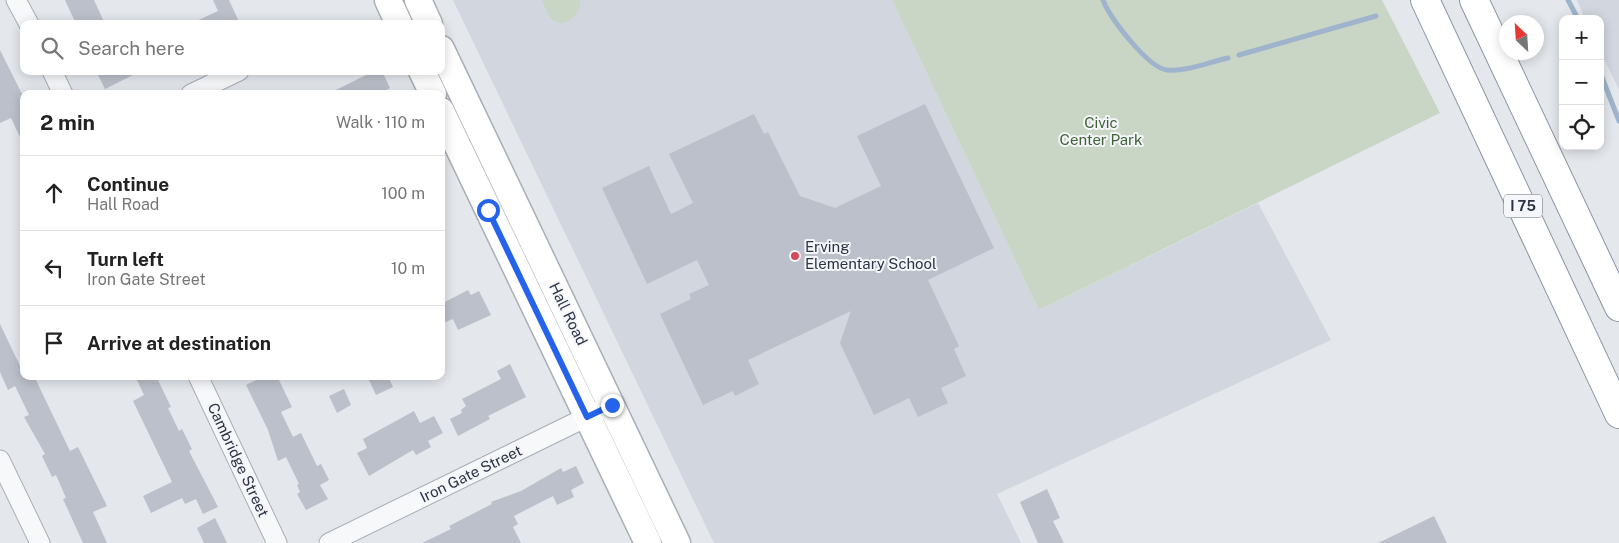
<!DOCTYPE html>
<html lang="en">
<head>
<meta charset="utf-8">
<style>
	body { margin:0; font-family:"Public Sans",sans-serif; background:#f6f6f6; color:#222 }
	.controls { position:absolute; right:15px; top:15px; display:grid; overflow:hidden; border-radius:10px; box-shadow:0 2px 12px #0003 }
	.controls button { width:45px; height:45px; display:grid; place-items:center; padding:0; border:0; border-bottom:1px solid #e0e0e0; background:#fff; color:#222; font:25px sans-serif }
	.compass { position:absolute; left:1499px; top:15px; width:45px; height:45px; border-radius:50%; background:#fff; box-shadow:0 2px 12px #0003; rotate:335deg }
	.stop { position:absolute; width:15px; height:15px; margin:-11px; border:4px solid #2563eb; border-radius:50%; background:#fff }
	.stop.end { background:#2563eb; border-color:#fff; box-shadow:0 1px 5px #0008 }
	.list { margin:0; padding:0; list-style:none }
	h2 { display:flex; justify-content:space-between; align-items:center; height:65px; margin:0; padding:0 20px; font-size:21px }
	h2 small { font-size:16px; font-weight:400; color:#767676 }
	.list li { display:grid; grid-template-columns:32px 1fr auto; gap:15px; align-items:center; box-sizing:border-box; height:75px; padding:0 20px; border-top:1px solid #e0e0e0 }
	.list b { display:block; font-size:19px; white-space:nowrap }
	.list p { margin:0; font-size:16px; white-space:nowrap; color:#767676 }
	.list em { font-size:16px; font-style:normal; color:#767676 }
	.icon { flex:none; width:28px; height:28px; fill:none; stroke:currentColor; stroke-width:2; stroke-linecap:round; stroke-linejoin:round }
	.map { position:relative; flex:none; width:1619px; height:543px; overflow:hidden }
	.search { position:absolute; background:#fff; box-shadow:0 2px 12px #0003; left:20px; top:20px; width:425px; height:55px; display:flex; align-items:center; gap:12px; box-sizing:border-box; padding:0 18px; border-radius:10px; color:#767676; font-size:19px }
	.panel { position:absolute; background:#fff; box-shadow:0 2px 12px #0003; left:20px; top:90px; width:425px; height:290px; border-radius:10px }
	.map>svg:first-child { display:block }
	.built { fill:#d2d6de }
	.green { fill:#c9d6c5 }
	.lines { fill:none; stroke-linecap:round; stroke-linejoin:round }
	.stream { stroke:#9fb4cc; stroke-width:5 }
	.building { fill:#bbc0ca }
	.street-casing { stroke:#a9aeb7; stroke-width:21 }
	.secondary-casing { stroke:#a9aeb7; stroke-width:29 }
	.highway-casing { stroke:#8b94a3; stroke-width:30 }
	.street { stroke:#f7f8fa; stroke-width:19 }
	.secondary { stroke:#fff; stroke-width:26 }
	.highway { stroke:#fff; stroke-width:28 }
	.route { stroke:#2563eb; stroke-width:6 }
	.poi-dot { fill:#d1495b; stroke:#f4f6f9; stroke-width:2 }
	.labels { text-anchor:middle; stroke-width:4; stroke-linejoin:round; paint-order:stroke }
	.shield { fill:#f4f6f9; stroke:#676e7b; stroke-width:1 }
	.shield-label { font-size:14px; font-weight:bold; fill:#2b3445 }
	.park-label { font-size:15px; fill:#3f6138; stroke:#f4f6f9 }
	.poi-label { font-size:15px; fill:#2b3445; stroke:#f4f6f9; text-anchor:start }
	.street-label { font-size:15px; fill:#2b3445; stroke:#f4f6f9 }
</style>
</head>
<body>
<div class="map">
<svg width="1619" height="543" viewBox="0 0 1619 543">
	<rect width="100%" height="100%" fill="#e4e7ec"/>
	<g class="built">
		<polygon points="453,0 892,0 1039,310 1258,203 1331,340 997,494 1021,543 714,543"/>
		<polygon points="1577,0 1619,0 1619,90 1600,50 1600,19 1585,19"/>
	</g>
	<g class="green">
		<path d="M542 0H579L581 4C578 16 562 31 551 18 547 13 544 5 542 0Z"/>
		<polygon points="892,0 1382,0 1440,113 1039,310"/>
	</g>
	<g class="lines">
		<g class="stream">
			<path d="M1103 0C1110 18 1148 68 1167 70 1186 72 1209 62 1228 58"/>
			<polyline points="1568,0 1578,19"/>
			<polyline points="1239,55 1376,16"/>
			<polyline points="1600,72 1619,121"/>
		</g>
	</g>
	<g class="building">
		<polygon points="65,0 94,0 105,24 76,24"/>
		<polygon points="213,0 229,0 240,24 190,24 218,11"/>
		<polygon points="0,50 24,98 24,145 11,118 0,123"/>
		<polygon points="96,71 141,71 105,89"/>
		<polygon points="374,71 382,71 390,88 378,94 328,94"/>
		<polygon points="925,104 994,248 928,280 959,346 954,349 966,376 941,388 948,403 918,417 909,398 874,415 840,343 851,311 748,360 759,384 735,396 733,391 703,405 660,314 691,299 689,294 709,285 697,260 647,284 602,188 649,166 671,214 693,203 669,154 754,114 764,134 768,132 800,196 835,208 881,186 857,136"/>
		<polygon points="468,290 471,295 479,291 491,315 458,330 453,319 441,324 441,304"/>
		<polygon points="0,324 20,366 24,365 24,376 34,376 70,451 78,447 107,506 93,512 107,543 83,543 63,499 66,498 56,475 52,477 42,456 45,454 24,417 29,415 15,386 8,390 0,372"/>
		<polygon points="510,364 526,397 488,416 490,419 458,436 450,419 462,413 461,410 466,406 462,399 501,379 497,371"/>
		<polygon points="135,376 156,376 171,407 168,408 179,431 182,429 192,449 189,451 218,507 203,514 196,499 185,504 182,498 151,513 143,496 172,482 133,401 144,395"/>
		<polygon points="264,376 277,376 292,407 281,412 293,437 301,433 317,466 321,464 329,480 320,485 328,499 306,510 297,494 300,492 297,485 299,484 286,457 278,461 268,430 246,385"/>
		<polygon points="367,376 388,376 393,387 376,395"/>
		<polygon points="344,389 351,405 337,413 329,396"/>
		<polygon points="414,411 420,423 434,416 443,433 428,441 431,447 416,455 413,450 369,476 357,453 367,448 363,439"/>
		<polygon points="576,466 584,483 571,490 574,497 557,505 553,496 514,516 518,524 513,527 521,543 422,543 451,529 449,526 492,504 491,502 521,491 561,468 563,472"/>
		<polygon points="1047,489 1060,518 1053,521 1064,543 1038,543 1020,502"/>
		<polygon points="1434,516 1447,543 1378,543"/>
		<polygon points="215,518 227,543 204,543 197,528"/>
	</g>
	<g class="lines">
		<g class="street-casing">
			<g id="street">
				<polyline points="16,0 29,24"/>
				<polyline points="52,71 63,94"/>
				<polyline points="191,94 239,71"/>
				<polyline points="198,376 277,543"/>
				<polyline points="0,460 40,543"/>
				<polyline points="329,543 599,411"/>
			</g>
		</g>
		<g class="secondary-casing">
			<g id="secondary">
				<polyline points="388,0 399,24"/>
				<polyline points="418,0 429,24"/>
				<polyline points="441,49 677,543"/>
				<polyline points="422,71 433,94"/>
				<polyline points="441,111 648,543"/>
			</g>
		</g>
		<g class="highway-casing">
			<g id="highway">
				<polyline points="1425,0 1619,414"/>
				<polyline points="1474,0 1619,307"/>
			</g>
		</g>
		<use href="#street" class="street"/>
		<use href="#secondary" class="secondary"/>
		<use href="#highway" class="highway"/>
	</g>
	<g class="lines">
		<polyline class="route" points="488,210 587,417 612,405"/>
	</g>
	<circle class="poi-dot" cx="795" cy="256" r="5"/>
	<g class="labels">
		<rect class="shield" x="1504" y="194.5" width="38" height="23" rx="4"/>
		<g class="shield-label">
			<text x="1523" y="211">I 75</text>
		</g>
		<g class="park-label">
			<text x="1101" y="128">Civic<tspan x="1101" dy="17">Center Park</tspan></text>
		</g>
		<g class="poi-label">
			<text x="805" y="252">Erving<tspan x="805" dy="17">Elementary School</tspan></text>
		</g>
		<g class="street-label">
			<text transform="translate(568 314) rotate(64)" y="5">Hall Road</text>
			<text transform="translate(238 460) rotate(65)" y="5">Cambridge Street</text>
			<text transform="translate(471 474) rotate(-26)" y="5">Iron Gate Street</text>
		</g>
	</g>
</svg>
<div class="controls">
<button>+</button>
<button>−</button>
<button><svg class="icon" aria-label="locate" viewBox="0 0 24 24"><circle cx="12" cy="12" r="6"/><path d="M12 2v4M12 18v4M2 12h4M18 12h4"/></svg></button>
</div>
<svg class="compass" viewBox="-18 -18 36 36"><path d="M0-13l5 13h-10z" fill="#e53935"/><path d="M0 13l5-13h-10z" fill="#767676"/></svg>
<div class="stop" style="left:488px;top:210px"></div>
<div class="stop end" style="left:612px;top:405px"></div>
<div class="search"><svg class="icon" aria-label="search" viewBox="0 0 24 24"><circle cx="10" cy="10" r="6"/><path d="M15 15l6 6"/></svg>Search here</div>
<section class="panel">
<h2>2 min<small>Walk · 110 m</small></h2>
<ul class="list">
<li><svg class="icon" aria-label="ahead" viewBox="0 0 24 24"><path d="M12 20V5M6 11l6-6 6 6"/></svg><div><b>Continue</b><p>Hall Road</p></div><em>100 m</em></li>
<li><svg class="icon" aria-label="left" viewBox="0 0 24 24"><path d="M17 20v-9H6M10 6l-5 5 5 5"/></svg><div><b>Turn left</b><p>Iron Gate Street</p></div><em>10 m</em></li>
<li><svg class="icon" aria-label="arrive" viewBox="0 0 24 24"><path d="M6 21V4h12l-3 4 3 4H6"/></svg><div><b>Arrive at destination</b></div></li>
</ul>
</section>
</div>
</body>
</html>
